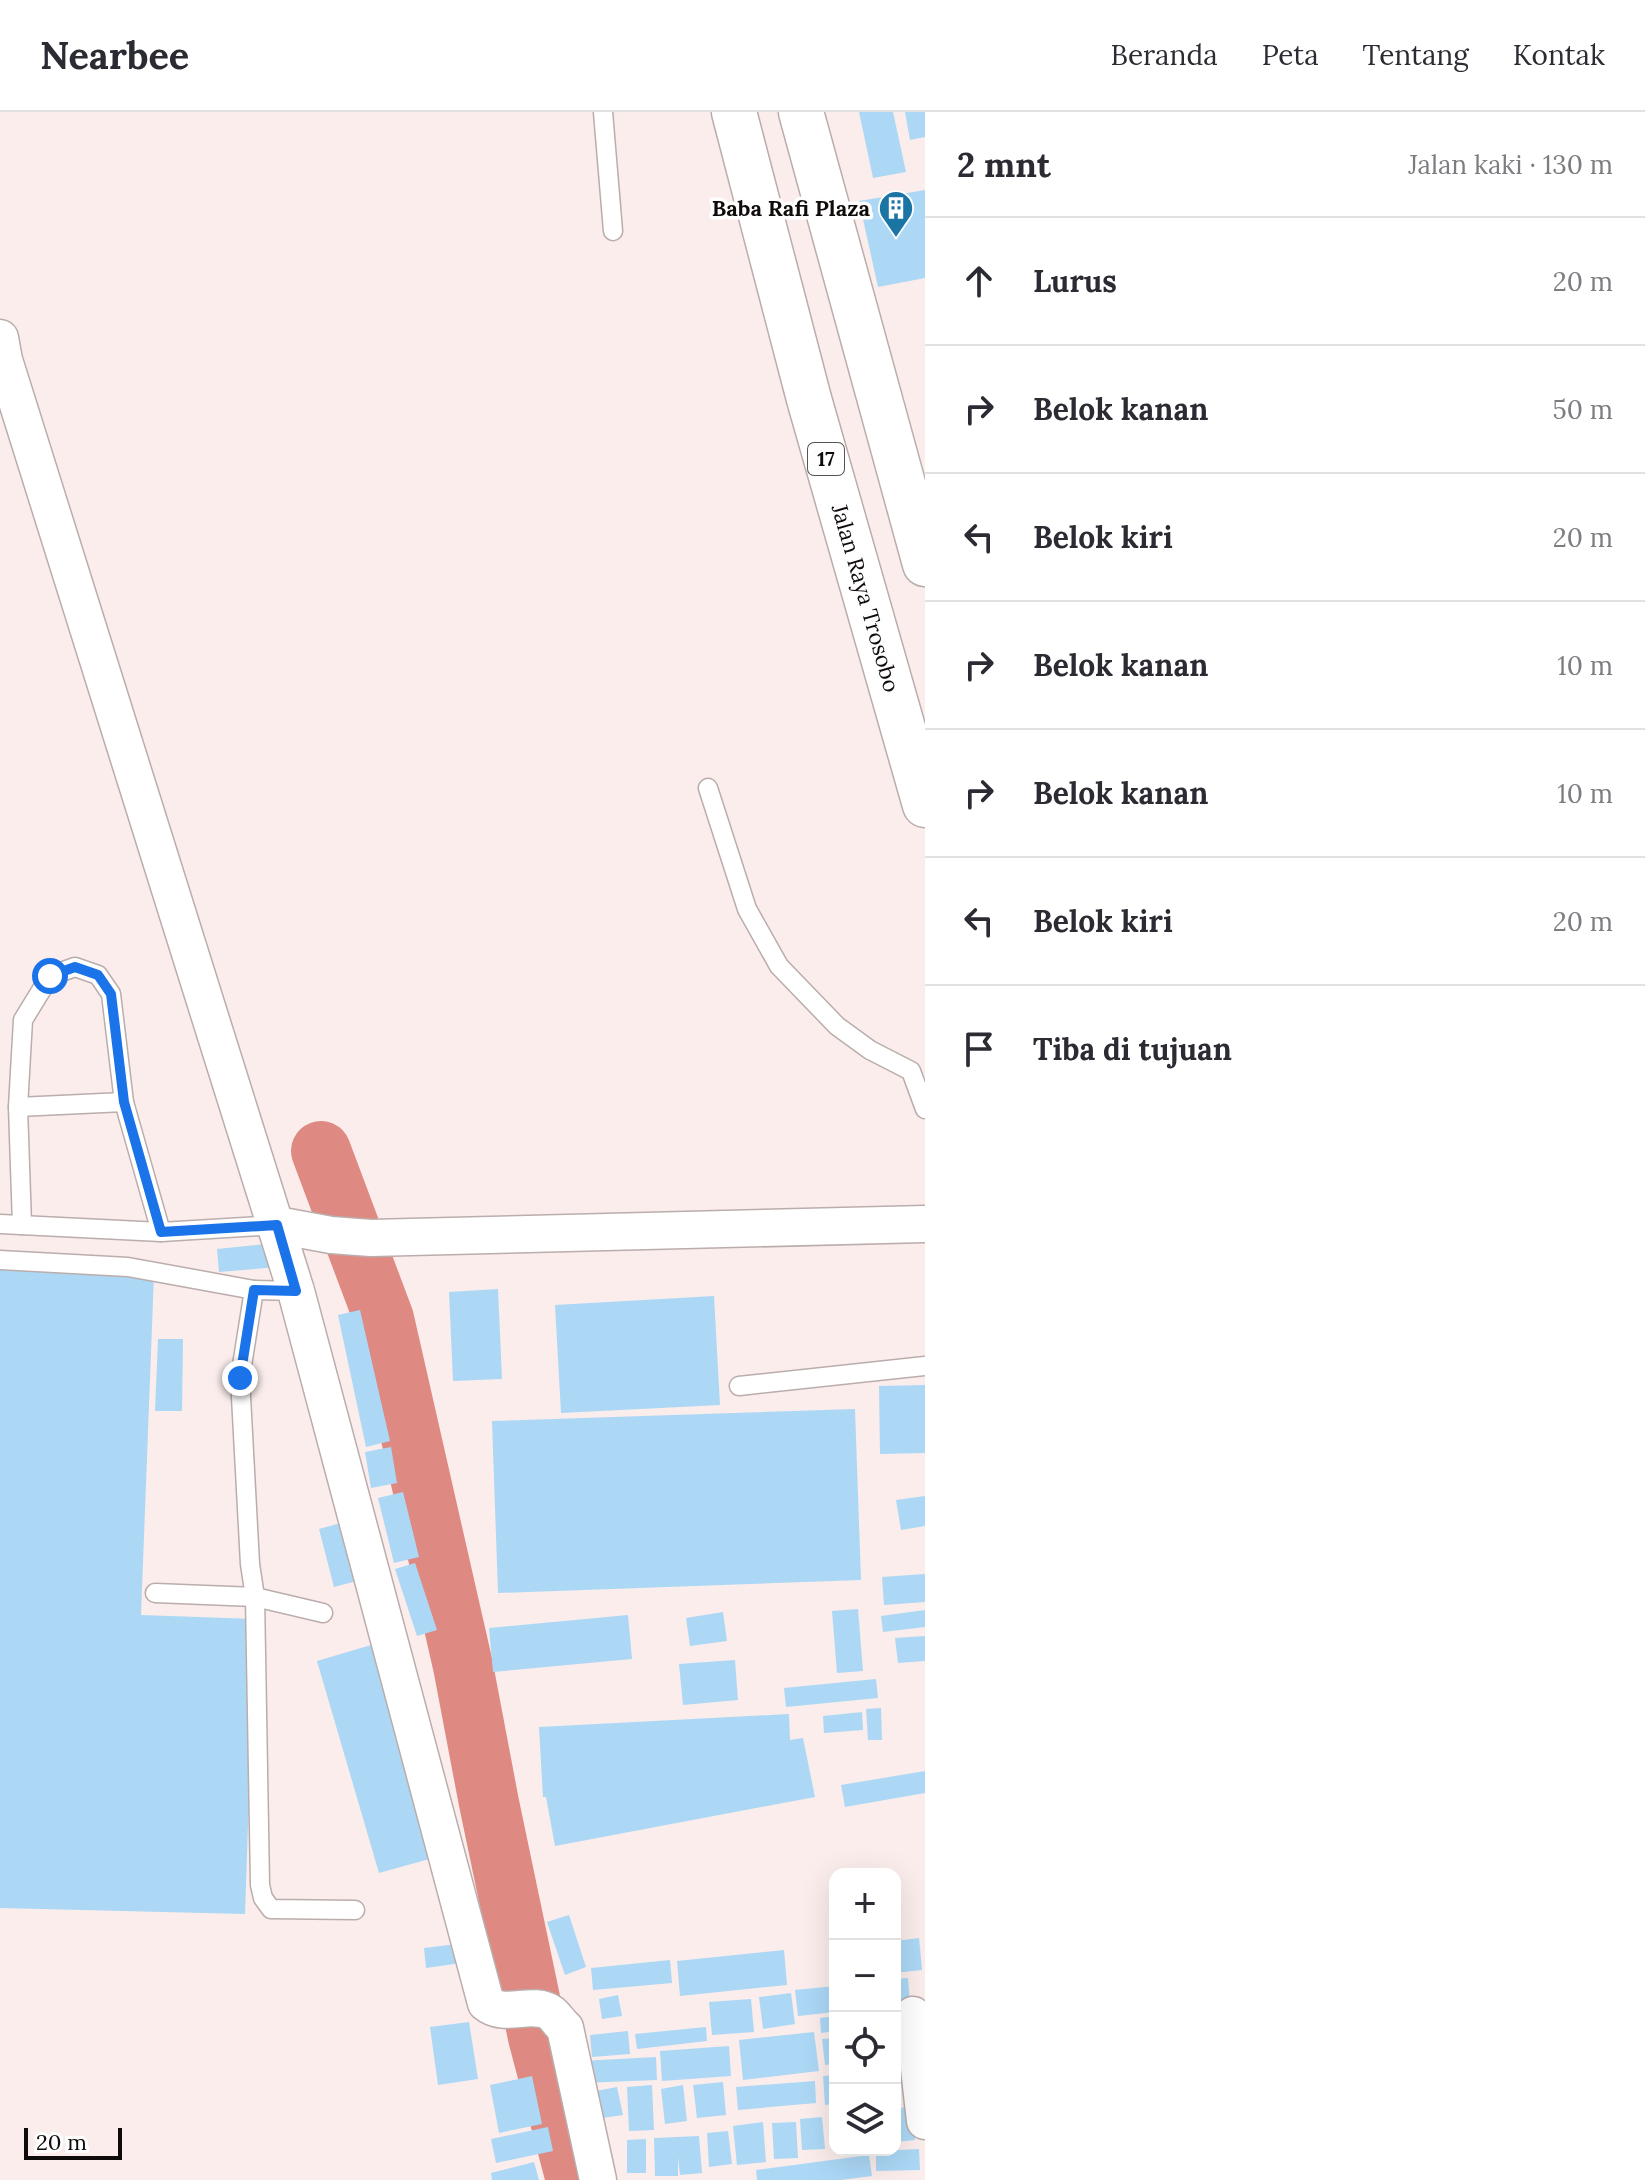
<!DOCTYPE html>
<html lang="id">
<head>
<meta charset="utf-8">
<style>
	body { margin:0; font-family:Lora,serif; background:#f2f2f3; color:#2b2b33 }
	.controls { position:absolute; right:24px; bottom:24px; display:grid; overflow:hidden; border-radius:16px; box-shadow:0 8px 32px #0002 }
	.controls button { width:72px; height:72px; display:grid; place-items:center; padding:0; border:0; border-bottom:2px solid #e1e1e2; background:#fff; color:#2b2b33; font:40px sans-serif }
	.scale { position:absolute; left:24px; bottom:20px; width:98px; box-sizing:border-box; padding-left:8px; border:4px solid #0f0b0a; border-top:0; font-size:22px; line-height:28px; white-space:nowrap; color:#0f0b0a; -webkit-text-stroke:6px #fefefe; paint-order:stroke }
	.stop { position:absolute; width:24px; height:24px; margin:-18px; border:6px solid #1a73e8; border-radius:50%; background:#fff }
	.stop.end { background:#1a73e8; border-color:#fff; box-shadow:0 2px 8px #0008 }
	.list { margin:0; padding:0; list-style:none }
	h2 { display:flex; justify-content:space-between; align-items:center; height:104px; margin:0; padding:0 32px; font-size:34px }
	h2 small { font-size:26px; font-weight:400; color:#7c7c81 }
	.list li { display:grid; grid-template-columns:52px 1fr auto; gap:24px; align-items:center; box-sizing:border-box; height:128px; padding:0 32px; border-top:2px solid #e1e1e2 }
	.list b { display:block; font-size:30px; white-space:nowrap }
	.list em { font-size:26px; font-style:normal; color:#7c7c81 }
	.icon { flex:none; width:44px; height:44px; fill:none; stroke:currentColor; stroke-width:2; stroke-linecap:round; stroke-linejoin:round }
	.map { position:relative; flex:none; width:925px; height:2068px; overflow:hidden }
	header { display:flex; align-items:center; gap:48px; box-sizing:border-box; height:112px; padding:0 40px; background:#fff; border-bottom:2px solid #e1e1e2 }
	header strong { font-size:38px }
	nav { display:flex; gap:44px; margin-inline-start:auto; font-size:28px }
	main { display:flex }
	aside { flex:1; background:#fff }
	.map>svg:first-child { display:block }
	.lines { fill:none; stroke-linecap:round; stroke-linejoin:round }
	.river { stroke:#de8a83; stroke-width:60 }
	.building { fill:#acd8f6 }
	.lane-casing { stroke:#baadac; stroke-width:21 }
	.street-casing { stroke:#baadac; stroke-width:39 }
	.highway-casing { stroke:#baadac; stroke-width:47 }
	.lane { stroke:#fff; stroke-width:18 }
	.street { stroke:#fff; stroke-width:36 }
	.highway { stroke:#fff; stroke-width:44 }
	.route { stroke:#1a73e8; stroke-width:10 }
	.labels { text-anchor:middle; stroke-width:7; stroke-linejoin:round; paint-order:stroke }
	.shield { fill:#fefefe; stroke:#575453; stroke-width:2 }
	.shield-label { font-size:20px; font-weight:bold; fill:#0f0b0a }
	.poi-label { font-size:22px; font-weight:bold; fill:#0f0b0a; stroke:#fefefe; text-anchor:end }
	.street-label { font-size:22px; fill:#0f0b0a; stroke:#fefefe }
</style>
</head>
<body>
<header>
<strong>Nearbee</strong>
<nav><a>Beranda</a><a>Peta</a><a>Tentang</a><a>Kontak</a></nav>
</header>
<main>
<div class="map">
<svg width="925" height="2068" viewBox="0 0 925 2068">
	<rect width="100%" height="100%" fill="#faedeb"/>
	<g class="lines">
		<polyline class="river" points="321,1039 384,1207 463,1554 489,1691 538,1925 576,2068"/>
	</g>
	<g class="building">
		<polygon points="859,0 893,0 906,60 873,66"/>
		<polygon points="905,0 925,0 925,25 910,28"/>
		<polygon points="925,78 925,166 878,175 859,89"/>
		<polygon points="277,1131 279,1155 219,1160 217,1137"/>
		<polygon points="0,1155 154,1162 141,1503 255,1507 245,1802 0,1796"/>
		<polygon points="498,1177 502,1267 453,1269 449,1180"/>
		<polygon points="714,1184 720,1293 561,1301 555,1193"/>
		<polygon points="360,1198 390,1329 366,1335 338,1203"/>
		<polygon points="158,1227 183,1227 182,1299 155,1299"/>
		<polygon points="925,1273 925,1341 880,1342 879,1274"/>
		<polygon points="855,1297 861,1468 498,1481 492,1309"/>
		<polygon points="391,1335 397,1371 371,1376 365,1340"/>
		<polygon points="403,1380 419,1445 394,1451 378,1386"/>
		<polygon points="925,1384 925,1414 901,1418 896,1388"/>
		<polygon points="348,1409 364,1467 334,1475 319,1417"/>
		<polygon points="415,1451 437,1518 417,1524 395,1457"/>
		<polygon points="925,1462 925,1490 884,1493 882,1465"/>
		<polygon points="858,1497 863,1559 837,1561 832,1499"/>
		<polygon points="925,1498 925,1515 883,1520 881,1504"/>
		<polygon points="723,1500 727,1529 690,1534 686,1506"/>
		<polygon points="628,1503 632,1547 493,1560 489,1516"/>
		<polygon points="925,1524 925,1549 898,1551 895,1526"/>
		<polygon points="371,1533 433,1746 379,1761 317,1549"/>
		<polygon points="735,1548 738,1588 683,1593 679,1552"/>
		<polygon points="876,1567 878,1586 786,1595 784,1576"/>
		<polygon points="881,1596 882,1628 868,1628 866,1597"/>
		<polygon points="862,1600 863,1618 824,1621 823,1604"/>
		<polygon points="789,1602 790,1628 803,1626 815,1685 555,1734 546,1685 543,1685 539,1615"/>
		<polygon points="925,1659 925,1681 845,1695 841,1673"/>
		<polygon points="569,1803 586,1855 565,1863 547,1810"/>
		<polygon points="919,1826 922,1858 895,1861 895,1829"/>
		<polygon points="466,1831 468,1850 426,1856 424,1836"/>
		<polygon points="784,1838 787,1873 680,1884 677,1849"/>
		<polygon points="670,1848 672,1871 593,1878 591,1856"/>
		<polygon points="908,1866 910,1891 895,1893 895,1867"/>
		<polygon points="835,1874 835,1900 798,1904 795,1878"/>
		<polygon points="791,1881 795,1912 763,1917 759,1885"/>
		<polygon points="618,1883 622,1904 602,1907 599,1887"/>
		<polygon points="751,1887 754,1920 712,1923 709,1890"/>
		<polygon points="835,1904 835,1919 821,1921 820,1906"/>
		<polygon points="469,1910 478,1967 438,1973 430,1915"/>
		<polygon points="706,1915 707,1929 637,1937 635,1922"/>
		<polygon points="628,1919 630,1942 592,1945 590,1923"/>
		<polygon points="814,1920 819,1959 743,1968 739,1928"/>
		<polygon points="835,1926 835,1952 825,1953 822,1927"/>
		<polygon points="729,1934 731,1964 662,1969 660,1939"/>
		<polygon points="656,1945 657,1968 582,1971 581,1949"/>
		<polygon points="835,1963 835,1992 825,1993 823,1964"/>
		<polygon points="532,1964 542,2012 499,2021 490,1973"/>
		<polygon points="815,1969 816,1991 738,1998 736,1975"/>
		<polygon points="723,1970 726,2003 697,2006 693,1973"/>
		<polygon points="652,1973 654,2018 629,2019 627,1975"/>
		<polygon points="683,1973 687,2009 665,2012 661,1977"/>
		<polygon points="617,1975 623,2003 602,2006 596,1979"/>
		<polygon points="912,1995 915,2028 895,2030 895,1996"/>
		<polygon points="822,2005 825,2037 802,2038 800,2007"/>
		<polygon points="763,2010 766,2050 737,2053 733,2014"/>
		<polygon points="796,2010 798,2046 774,2047 772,2011"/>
		<polygon points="548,2015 553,2039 496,2051 491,2027"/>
		<polygon points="728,2019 732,2052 709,2055 707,2021"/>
		<polygon points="699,2024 702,2061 680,2063 678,2045 678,2064 655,2064 654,2026"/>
		<polygon points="646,2027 646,2061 627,2061 627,2028"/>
		<polygon points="919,2037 920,2058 876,2059 876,2039"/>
		<polygon points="869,2043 872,2064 841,2068 757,2068 756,2058"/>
		<polygon points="534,2050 539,2068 492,2068 491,2061"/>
	</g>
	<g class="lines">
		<g class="lane-casing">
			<g id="lane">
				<polyline points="603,0 613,119"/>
				<polyline points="708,676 747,797 779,854 837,914 870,938 911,959 925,997"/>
				<polyline points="18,995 124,990"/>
				<polyline points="0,1112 161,1120 277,1113"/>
				<polyline points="22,1113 18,995 23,908 50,864 75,855 98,863 111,882 124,990 161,1120"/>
				<polyline points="0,1148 128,1155 254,1178"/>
				<polyline points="296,1179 254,1178 240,1266 250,1452 255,1485 260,1773 263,1786 271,1797 355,1798"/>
				<polyline points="739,1274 925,1254"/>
				<polyline points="155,1481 255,1485 323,1501"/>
			</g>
		</g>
		<g class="street-casing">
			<g id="street">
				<path d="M0 226 4 248 296 1179 486 1891C505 1907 532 1888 551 1901 556 1905 560 1912 565 1916L598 2068"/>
				<polyline points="277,1113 331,1123 371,1126 925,1112"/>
				<polyline points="913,1903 925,2009"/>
			</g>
		</g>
		<g class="highway-casing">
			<g id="highway">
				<polyline points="734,0 809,287 925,693"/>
				<polyline points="801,0 925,452"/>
			</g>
		</g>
		<use href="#lane" class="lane"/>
		<use href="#street" class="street"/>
		<use href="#highway" class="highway"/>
	</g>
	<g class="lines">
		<polyline class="route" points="50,864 75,855 98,863 111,882 124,990 161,1120 277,1113 296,1179 254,1178 240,1266"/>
	</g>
	<defs>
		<g id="building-pin" transform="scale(1.8)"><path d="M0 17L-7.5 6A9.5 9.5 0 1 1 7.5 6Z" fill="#1b75a4" stroke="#fefefe"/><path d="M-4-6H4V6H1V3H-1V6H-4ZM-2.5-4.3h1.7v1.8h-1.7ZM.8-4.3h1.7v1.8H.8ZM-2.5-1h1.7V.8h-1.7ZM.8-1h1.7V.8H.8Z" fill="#fff"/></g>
	</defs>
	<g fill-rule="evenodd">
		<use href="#building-pin" x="896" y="96"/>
	</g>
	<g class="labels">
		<rect class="shield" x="808" y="331" width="36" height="32" rx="6"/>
		<g class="shield-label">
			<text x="826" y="354">17</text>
		</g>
		<g class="poi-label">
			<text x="870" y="104">Baba Rafi Plaza</text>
		</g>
		<g class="street-label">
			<text transform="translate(866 486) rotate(74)" y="8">Jalan Raya Trosobo</text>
		</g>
	</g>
</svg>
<div class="controls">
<button>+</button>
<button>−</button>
<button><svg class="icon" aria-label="locate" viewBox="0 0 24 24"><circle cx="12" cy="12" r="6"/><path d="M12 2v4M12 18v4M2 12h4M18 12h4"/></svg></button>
<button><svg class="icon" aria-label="layers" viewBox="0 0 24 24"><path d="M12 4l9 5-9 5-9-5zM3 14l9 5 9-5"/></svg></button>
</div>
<div class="scale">20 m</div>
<div class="stop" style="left:50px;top:864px"></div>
<div class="stop end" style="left:240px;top:1266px"></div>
</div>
<aside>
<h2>2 mnt<small>Jalan kaki · 130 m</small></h2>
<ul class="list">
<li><svg class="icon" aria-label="ahead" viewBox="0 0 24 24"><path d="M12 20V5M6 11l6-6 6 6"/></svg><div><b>Lurus</b></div><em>20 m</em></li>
<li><svg class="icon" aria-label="right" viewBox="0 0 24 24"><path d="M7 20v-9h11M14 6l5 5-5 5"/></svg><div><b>Belok kanan</b></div><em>50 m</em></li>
<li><svg class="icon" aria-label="left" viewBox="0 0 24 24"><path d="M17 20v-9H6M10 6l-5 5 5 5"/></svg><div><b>Belok kiri</b></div><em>20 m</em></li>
<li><svg class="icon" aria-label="right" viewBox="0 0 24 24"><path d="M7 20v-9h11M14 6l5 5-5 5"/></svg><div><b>Belok kanan</b></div><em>10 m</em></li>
<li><svg class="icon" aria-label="right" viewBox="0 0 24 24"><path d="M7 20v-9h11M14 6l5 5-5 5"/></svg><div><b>Belok kanan</b></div><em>10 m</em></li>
<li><svg class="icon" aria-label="left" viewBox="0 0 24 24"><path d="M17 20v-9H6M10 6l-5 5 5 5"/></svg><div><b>Belok kiri</b></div><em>20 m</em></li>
<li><svg class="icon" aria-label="arrive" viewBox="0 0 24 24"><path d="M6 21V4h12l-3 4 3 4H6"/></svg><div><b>Tiba di tujuan</b></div></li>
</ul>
</aside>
</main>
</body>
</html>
